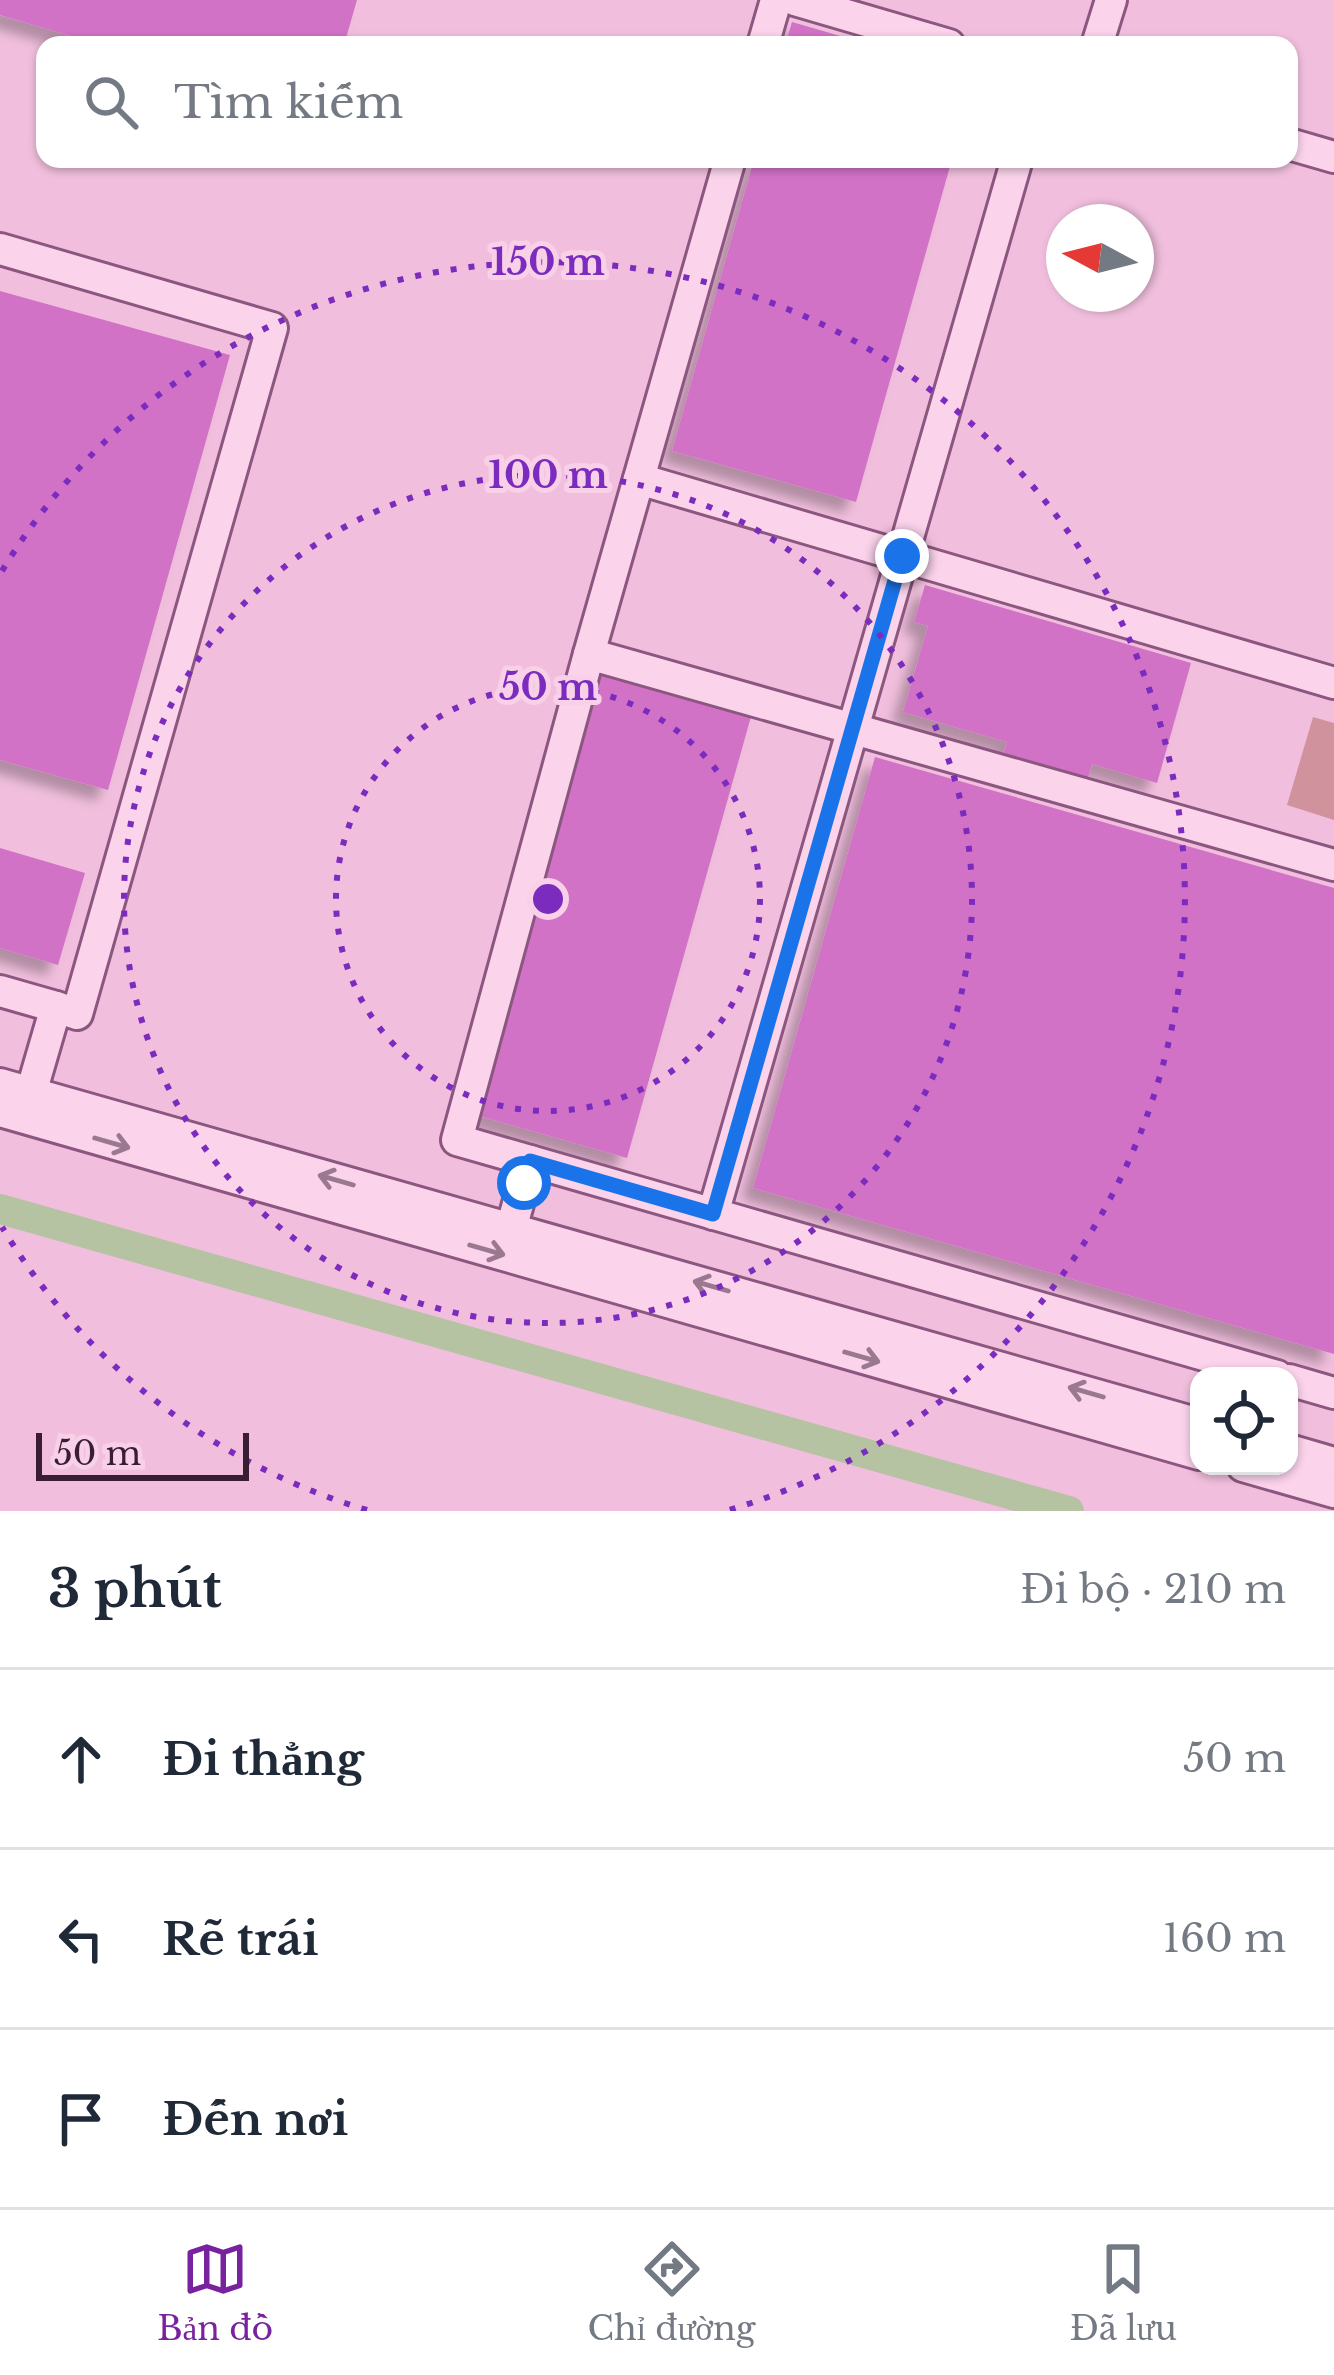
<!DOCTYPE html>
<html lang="vi">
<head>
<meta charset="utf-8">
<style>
	body { margin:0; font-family:"Libre Baskerville",serif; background:#f6f6f7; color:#1f2937 }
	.controls { position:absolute; right:36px; bottom:36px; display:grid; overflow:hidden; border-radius:24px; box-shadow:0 3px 9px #0004 }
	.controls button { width:108px; height:108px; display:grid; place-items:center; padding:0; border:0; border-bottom:3px solid #e0e1e3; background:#fff; color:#1f2937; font:60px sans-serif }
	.compass { position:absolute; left:1046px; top:204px; width:108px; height:108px; border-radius:50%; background:#fff; box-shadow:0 3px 9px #0004; rotate:277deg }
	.scale { position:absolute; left:36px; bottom:30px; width:213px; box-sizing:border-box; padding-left:12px; border:6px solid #3a1c34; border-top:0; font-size:33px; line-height:42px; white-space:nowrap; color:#3a1c34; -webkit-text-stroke:9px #f8d0e7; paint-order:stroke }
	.stop { position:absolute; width:36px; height:36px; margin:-27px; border:9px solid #1a73e8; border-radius:50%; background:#fff }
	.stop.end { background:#1a73e8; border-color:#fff; box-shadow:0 3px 12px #0008 }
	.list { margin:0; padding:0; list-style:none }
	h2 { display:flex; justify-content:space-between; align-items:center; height:156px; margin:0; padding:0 48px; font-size:51px }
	h2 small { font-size:39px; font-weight:400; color:#747a83 }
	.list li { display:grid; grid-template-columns:78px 1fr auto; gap:36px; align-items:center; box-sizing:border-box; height:180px; padding:0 48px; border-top:3px solid #e0e1e3 }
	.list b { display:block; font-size:45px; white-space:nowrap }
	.list em { font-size:39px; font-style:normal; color:#747a83 }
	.icon { flex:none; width:66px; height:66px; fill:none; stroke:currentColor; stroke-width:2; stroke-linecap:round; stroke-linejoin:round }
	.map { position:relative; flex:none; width:1334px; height:1511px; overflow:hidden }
	.search { position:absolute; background:#fff; box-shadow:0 3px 9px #0004; left:36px; right:36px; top:36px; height:132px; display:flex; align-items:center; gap:30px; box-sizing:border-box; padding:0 42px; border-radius:24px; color:#747a83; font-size:45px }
	.sheet { height:696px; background:#fff }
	nav { display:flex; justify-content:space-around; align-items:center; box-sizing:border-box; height:168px; border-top:3px solid #e0e1e3; background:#fff; font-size:33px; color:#747a83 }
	nav a { display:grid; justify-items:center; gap:6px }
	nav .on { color:#78229f }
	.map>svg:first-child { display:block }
	.green { fill:#d0939e }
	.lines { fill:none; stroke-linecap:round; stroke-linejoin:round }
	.canal { stroke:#b6c3a3; stroke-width:30 }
	.building { fill:#d272c7; filter:url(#shadow) }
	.minor-casing { stroke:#8b567f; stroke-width:36 }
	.minor { stroke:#fbd3eb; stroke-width:30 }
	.oneway { stroke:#9a7890 }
	.route { stroke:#1a73e8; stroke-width:15 }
	.ring { fill:none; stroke:#7b2cbf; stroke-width:6; stroke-dasharray:6 12 }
	.centre { fill:#7b2cbf; stroke:#f8d0e7; stroke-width:6 }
	.ring-label { font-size:36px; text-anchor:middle; font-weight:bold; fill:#7b2cbf; stroke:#f8d0e7; stroke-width:10; stroke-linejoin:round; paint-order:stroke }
</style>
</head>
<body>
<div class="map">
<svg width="1334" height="1511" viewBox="0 0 1334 1511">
	<defs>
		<filter id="shadow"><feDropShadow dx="-11" dy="11" stdDeviation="6" flood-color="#0004"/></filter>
	</defs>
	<rect width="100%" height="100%" fill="#f1bfdd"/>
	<polygon class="green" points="1313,717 1334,723 1334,820 1287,805"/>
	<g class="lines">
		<polyline class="canal" points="0,1209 1069,1511"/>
	</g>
	<g class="building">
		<polygon points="0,0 357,0 344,45 101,45 0,15"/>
		<polygon points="792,22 868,44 867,45 785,45"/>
		<polygon points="754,159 952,159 856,502 672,451"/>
		<polygon points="0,291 230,355 108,790 0,760"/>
		<polygon points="925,585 1191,663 1157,783 1092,764 1086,785 1001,760 1007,742 903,712 928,626 914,622"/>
		<polygon points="601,670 752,713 627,1158 476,1115"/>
		<polygon points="875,757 1334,888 1334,1354 753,1188"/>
		<polygon points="0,848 85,873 58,965 0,948"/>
	</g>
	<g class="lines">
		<g class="minor-casing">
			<g id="minor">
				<polyline points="795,0 949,45"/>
				<polyline points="763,45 776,0"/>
				<polyline points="1097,45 1111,0"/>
				<polyline points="1289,144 1334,157"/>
				<polyline points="0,249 272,328 77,1014 56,1007 31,1093"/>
				<polyline points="639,479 1334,683"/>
				<polyline points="589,654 730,159"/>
				<polyline points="0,991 56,1007"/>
				<polyline points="0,1084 1199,1424"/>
				<polyline points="0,1111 1199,1454"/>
				<polyline points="713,1214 1017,159"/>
				<polyline points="511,1229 530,1161"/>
				<polyline points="1277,1376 457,1140 589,654 1334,865"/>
				<polyline points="1289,1380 1334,1393"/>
				<polyline points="1289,1450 1334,1463"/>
				<polyline points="1243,1466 1334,1492"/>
			</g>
		</g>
		<use href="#minor" class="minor"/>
	</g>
	<defs><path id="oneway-shaft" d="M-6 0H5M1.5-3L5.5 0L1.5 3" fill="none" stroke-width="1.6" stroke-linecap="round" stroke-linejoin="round" transform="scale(3)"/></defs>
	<g class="oneway">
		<use href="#oneway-shaft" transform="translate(112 1143) rotate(16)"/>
		<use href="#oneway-shaft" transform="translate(336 1180) rotate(-164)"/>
		<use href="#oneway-shaft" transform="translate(487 1250) rotate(16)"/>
		<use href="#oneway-shaft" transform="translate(711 1286) rotate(-164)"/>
		<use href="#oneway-shaft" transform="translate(862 1357) rotate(16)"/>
		<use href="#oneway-shaft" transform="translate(1086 1392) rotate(-164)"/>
	</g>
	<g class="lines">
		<polyline class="route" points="524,1183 530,1161 713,1214 902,556"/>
	</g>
	<g class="ring">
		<circle cx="548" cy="899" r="212"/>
		<circle cx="548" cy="899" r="424"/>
		<path d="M367 1510A637 637 0 0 1 2 1227M2 571A637 637 0 1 1 729 1510"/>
	</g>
	<circle cx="548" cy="899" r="18" class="centre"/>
	<g class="ring-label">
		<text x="548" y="275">150 m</text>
		<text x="548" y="488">100 m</text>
		<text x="548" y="700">50 m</text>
	</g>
</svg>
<div class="controls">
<button><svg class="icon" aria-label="locate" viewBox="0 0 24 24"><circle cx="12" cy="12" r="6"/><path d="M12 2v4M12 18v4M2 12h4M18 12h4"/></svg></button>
</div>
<svg class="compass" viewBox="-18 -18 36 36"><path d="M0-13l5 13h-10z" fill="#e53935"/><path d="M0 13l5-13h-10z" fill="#747a83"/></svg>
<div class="scale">50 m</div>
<div class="stop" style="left:524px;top:1183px"></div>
<div class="stop end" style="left:902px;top:556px"></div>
<div class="search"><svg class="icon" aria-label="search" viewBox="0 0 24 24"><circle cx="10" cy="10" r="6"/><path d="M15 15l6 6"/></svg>Tìm kiếm</div>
</div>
<section class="sheet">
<h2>3 phút<small>Đi bộ · 210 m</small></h2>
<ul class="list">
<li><svg class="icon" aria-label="ahead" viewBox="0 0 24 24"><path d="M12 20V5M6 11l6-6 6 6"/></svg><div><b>Đi thẳng</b></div><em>50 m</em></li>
<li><svg class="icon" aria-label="left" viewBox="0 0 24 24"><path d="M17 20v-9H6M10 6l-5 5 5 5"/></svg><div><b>Rẽ trái</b></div><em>160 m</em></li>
<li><svg class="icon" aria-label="arrive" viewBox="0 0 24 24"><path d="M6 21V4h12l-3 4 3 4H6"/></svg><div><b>Đến nơi</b></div></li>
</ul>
</section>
<nav>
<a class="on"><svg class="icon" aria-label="map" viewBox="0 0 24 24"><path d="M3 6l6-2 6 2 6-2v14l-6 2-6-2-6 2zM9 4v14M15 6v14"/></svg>Bản đồ</a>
<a><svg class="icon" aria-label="directions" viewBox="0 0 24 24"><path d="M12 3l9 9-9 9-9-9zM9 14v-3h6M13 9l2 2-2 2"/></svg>Chỉ đường</a>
<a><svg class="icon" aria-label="saved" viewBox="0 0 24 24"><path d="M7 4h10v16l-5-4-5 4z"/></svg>Đã lưu</a>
</nav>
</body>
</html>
